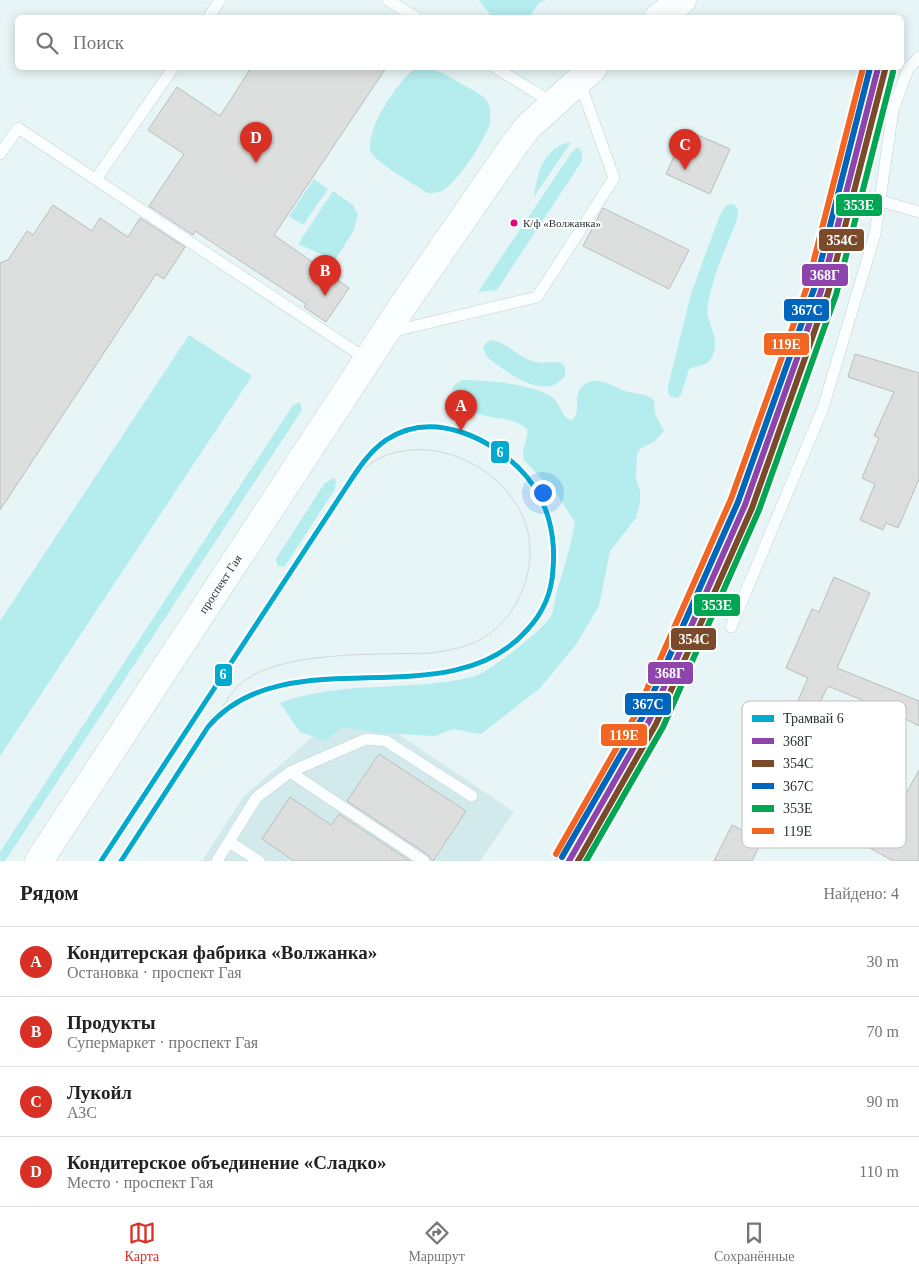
<!DOCTYPE html>
<html lang="ru">
<head>
<meta charset="utf-8">
<style>
	body { margin:0; font-family:"Times New Roman",serif; background:#f2f2f2; color:#222 }
	.you { position:absolute; left:542px; top:492px; width:18px; height:18px; margin:-12px; border:4px solid #fff; border-radius:50%; background:#1a73e8; box-shadow:0 0 0 8px #1a73e833 }
	.badge { display:grid; place-items:center; width:32px; height:32px; border-radius:50%; background:#d93025; color:#fff; font-size:16px; font-weight:700 }
	.pin { position:absolute; translate:-50% -41px; filter:drop-shadow(0 1px 2px #0008) }
	.pin::after { content:''; position:absolute; top:26px; width:18px; height:15px; background:inherit; clip-path:polygon(0 0,100% 0,50% 100%) }
	.list { margin:0; padding:0; list-style:none }
	h2 { display:flex; justify-content:space-between; align-items:center; height:65px; margin:0; padding:0 20px; font-size:21px }
	h2 small { font-size:16px; font-weight:400; color:#767676 }
	.list li { display:grid; grid-template-columns:32px 1fr auto; gap:15px; align-items:center; box-sizing:border-box; height:70px; padding:0 20px; border-top:1px solid #e0e0e0 }
	.list b { display:block; font-size:19px; white-space:nowrap }
	.list p { margin:0; font-size:16px; white-space:nowrap; color:#767676 }
	.list em { font-size:16px; font-style:normal; color:#767676 }
	.icon { flex:none; width:28px; height:28px; fill:none; stroke:currentColor; stroke-width:2; stroke-linecap:round; stroke-linejoin:round }
	.map { position:relative; flex:none; width:919px; height:861px; overflow:hidden }
	.search { position:absolute; background:#fff; box-shadow:0 2px 12px #0003; left:15px; right:15px; top:15px; height:55px; display:flex; align-items:center; gap:12px; box-sizing:border-box; padding:0 18px; border-radius:8px; color:#767676; font-size:19px }
	.sheet { height:345px; background:#fff }
	nav { display:flex; justify-content:space-around; align-items:center; box-sizing:border-box; height:70px; border-top:1px solid #e0e0e0; background:#fff; font-size:14px; color:#767676 }
	nav a { display:grid; justify-items:center; gap:2px }
	nav .on { color:#d93025 }
	.map>svg:first-child { display:block }
	.built { fill:#d2eaec }
	.green { fill:#b5ecee }
	.building { fill:#dcdfdd; stroke:#babdbb }
	.lines { fill:none; stroke-linecap:round; stroke-linejoin:round }
	.lane-casing { stroke:#c5d0d0; stroke-width:12 }
	.primary-casing { stroke:#c5d0d0; stroke-width:29 }
	.lane { stroke:#fbfefe; stroke-width:11 }
	.primary { stroke:#fbfefe; stroke-width:28 }
	.tram { stroke:#d2d6d7; stroke-width:1 }
	.rail-1-casing { stroke:#fff; stroke-width:10 }
	.rail-2-casing { stroke:#fff; stroke-width:10 }
	.rail-3-casing { stroke:#fff; stroke-width:10 }
	.rail-4-casing { stroke:#fff; stroke-width:10 }
	.rail-5-casing { stroke:#fff; stroke-width:10 }
	.rail-1 { stroke:#8e44ad; stroke-width:6 }
	.rail-2 { stroke:#7a4b2a; stroke-width:6 }
	.rail-3 { stroke:#0065bd; stroke-width:6 }
	.rail-4 { stroke:#00a651; stroke-width:6 }
	.rail-5 { stroke:#f26522; stroke-width:6 }
	.tram-1-casing { stroke:#fff; stroke-width:9 }
	.tram-1 { stroke:#00a9ce; stroke-width:5 }
	.bus-dot { fill:#e5007d; stroke:#fff; stroke-width:2 }
	.labels { text-anchor:middle; stroke-width:4; stroke-linejoin:round; paint-order:stroke }
	.bus-label { font-size:11px; fill:#273131; stroke:#fff; text-anchor:start }
	.street-label { font-size:12px; fill:#273131; stroke:#fff }
	.key { fill:#fff; stroke:#bec1c1; stroke-width:1 }
	.key-label { font-size:14px; fill:#273131 }
	.line-badge { stroke:#fff; stroke-width:2 }
	.badge-label { font-size:14px; text-anchor:middle; font-weight:bold; fill:#fff }
</style>
</head>
<body>
<div class="map">
<svg width="919" height="861" viewBox="0 0 919 861">
	<rect width="100%" height="100%" fill="#e7f5f6"/>
	<polygon class="built" points="352,703 514,812 480,861 202,861 244,796"/>
	<g class="green">
		<polygon points="479,0 546,0 539,3 529,17 493,18"/>
		<path d="M417 68C435 67 445 74 460 83 468 88 484 94 488 103 490 108 491 116 490 122 487 138 459 179 445 189 440 193 433 193 427 193 413 183 383 167 373 155 359 138 401 75 417 68Z"/>
		<path d="M571 142 534 197C537 174 543 147 571 142Z"/>
		<polygon points="578,147 582,152 582,161 497,290 478,292 572,152"/>
		<polygon points="314,179 328,189 303,225 289,216"/>
		<polygon points="333,191 353,205 358,215 353,232 335,260 298,244"/>
		<path d="M733 204 738 209 737 219C727 246 713 275 708 304 704 323 722 336 712 357 708 366 698 365 689 369L681 395 677 398 671 397 668 393V386L691 294 720 215 726 205Z"/>
		<polygon points="189,335 252,376 0,756 0,621"/>
		<path d="M493 340C509 344 520 359 536 362 547 365 557 357 565 367V375C546 404 506 371 488 358L483 349 484 346 487 342Z"/>
		<path d="M463 380C485 380 533 384 552 397 561 404 561 418 572 420 581 413 574 400 579 391 591 370 613 387 628 392 637 394 647 394 654 400L655 414 664 431 655 441 640 449 637 455 636 479 640 491V503L636 518 610 551 599 606 575 646 540 688 481 734 453 729 435 736 379 733 342 727 326 741 300 732 280 703C342 680 409 692 472 677 488 674 546 628 552 614 555 605 555 596 558 588 565 565 571 545 575 522L558 496 524 460C520 449 529 440 527 429 522 425 517 422 510 420 501 418 492 418 483 415 469 411 435 391 463 380Z"/>
		<polygon points="300,402 302,410 5,861 0,861 0,852 293,405"/>
		<polygon points="333,478 336,480 335,489 285,566 278,567 276,559 324,484"/>
	</g>
	<g class="building">
		<polygon points="251,68 386,68 274,235 349,288 326,322 304,307 306,304 251,268 195,231 193,235 149,206 184,154 148,130 177,87 220,116"/>
		<polygon points="686,130 730,149 710,194 666,174"/>
		<polygon points="53,205 92,231 100,218 128,237 140,218 185,247 164,279 156,274 0,510 0,263 8,260 27,231 33,235"/>
		<polygon points="603,208 689,250 669,289 583,246"/>
		<polygon points="855,354 919,373 919,479 898,528 886,523 883,530 860,520 875,484 862,478 879,438 874,436 894,392 848,377"/>
		<polygon points="834,577 870,593 837,668 919,701 919,726 896,714 828,686 784,776 768,769 771,760 763,756 767,748 762,745 774,719 778,721 782,712 791,716 808,678 786,668 812,609 819,612"/>
		<polygon points="379,754 466,811 433,861 428,855 347,801"/>
		<polygon points="919,770 919,861 893,861 861,843 886,799 899,806"/>
		<polygon points="290,797 331,825 339,814 410,861 294,861 262,839"/>
		<polygon points="732,825 762,840 752,861 714,861"/>
	</g>
	<g class="lines">
		<g class="lane-casing">
			<g id="lane">
				<polyline points="388,0 417,18"/>
				<polyline points="208,18 220,0"/>
				<polyline points="496,68 553,103"/>
				<polyline points="0,154 18,128 368,360"/>
				<polyline points="96,179 173,68"/>
				<polyline points="881,201 919,212"/>
				<polyline points="390,332 537,297 614,178 579,80"/>
				<polyline points="731,627 823,408 875,234 893,110 908,69 919,57"/>
				<polyline points="290,772 366,739 386,741 472,796"/>
				<polyline points="229,842 259,861"/>
				<polyline points="217,861 256,798 290,772 424,861"/>
			</g>
		</g>
		<g class="primary-casing">
			<g id="primary">
				<polyline points="658,18 682,0"/>
				<path id="s1" d="M39 861 402 307 512 148 528 127 593 68"/>
			</g>
		</g>
		<use href="#lane" class="lane"/>
		<use href="#primary" class="primary"/>
		<path class="tram" d="M212 723C220 712 227 698 236 688 271 649 382 655 433 653 446 650 460 649 473 643 517 624 541 567 525 522 505 467 432 432 378 459 366 465 357 477 347 486"/>
		<g class="rail-1-casing">
			<polyline id="rail-1" points="569,861 649,721 745,505 821,291 878,68"/>
		</g>
		<g class="rail-2-casing">
			<polyline id="rail-2" points="578,861 656,724 752,508 828,293 885,70"/>
		</g>
		<g class="rail-3-casing">
			<polyline id="rail-3" points="562,857 642,718 738,502 814,289 870,68"/>
		</g>
		<g class="rail-4-casing">
			<polyline id="rail-4" points="586,861 663,727 759,510 836,295 893,72"/>
		</g>
		<g class="rail-5-casing">
			<polyline id="rail-5" points="556,854 636,714 731,499 807,287 863,68"/>
		</g>
		<use href="#rail-1" class="rail-1"/>
		<use href="#rail-2" class="rail-2"/>
		<use href="#rail-3" class="rail-3"/>
		<use href="#rail-4" class="rail-4"/>
		<use href="#rail-5" class="rail-5"/>
		<g class="tram-1-casing">
			<path id="tram-1" d="M101 861 347 486C358 469 369 452 386 440 433 409 494 438 527 477 548 503 556 536 553 569 552 592 543 613 527 630 448 720 286 635 208 727L121 861"/>
		</g>
		<use href="#tram-1" class="tram-1"/>
	</g>
	<circle class="bus-dot" cx="514" cy="223" r="4.5"/>
	<g class="labels">
		<g class="bus-label">
			<text x="523" y="227">К/ф «Волжанка»</text>
		</g>
		<g class="street-label">
			<text dy="4" stroke="none"><textPath href="#s1" startOffset="331">проспект Гая</textPath></text>
		</g>
	</g>
	<rect x="742" y="701" width="164" height="147" rx="8" class="key"/>
	<rect x="752" y="715" width="22" height="7" fill="#00a9ce"/>
	<rect x="752" y="738" width="22" height="6" fill="#8e44ad"/>
	<rect x="752" y="760" width="22" height="7" fill="#7a4b2a"/>
	<rect x="752" y="783" width="22" height="6" fill="#0065bd"/>
	<rect x="752" y="805" width="22" height="7" fill="#00a651"/>
	<rect x="752" y="828" width="22" height="6" fill="#f26522"/>
	<g class="key-label">
		<text x="783" y="723">Трамвай 6</text>
		<text x="783" y="746">368Г</text>
		<text x="783" y="768">354С</text>
		<text x="783" y="791">367С</text>
		<text x="783" y="813">353Е</text>
		<text x="783" y="836">119Е</text>
	</g>
	<g class="line-badge">
		<rect x="835" y="193" width="48" height="24" rx="5" fill="#00a651"/>
		<rect x="818" y="228" width="47" height="24" rx="5" fill="#7a4b2a"/>
		<rect x="801" y="263" width="48" height="24" rx="5" fill="#8e44ad"/>
		<rect x="783" y="298" width="47" height="24" rx="5" fill="#0065bd"/>
		<rect x="763" y="332" width="47" height="24" rx="5" fill="#f26522"/>
		<rect x="490" y="440" width="20" height="24" rx="5" fill="#00a9ce"/>
		<rect x="693" y="593" width="48" height="24" rx="5" fill="#00a651"/>
		<rect x="670" y="627" width="47" height="24" rx="5" fill="#7a4b2a"/>
		<rect x="647" y="661" width="47" height="24" rx="5" fill="#8e44ad"/>
		<rect x="214" y="663" width="19" height="24" rx="5" fill="#00a9ce"/>
		<rect x="624" y="692" width="48" height="24" rx="5" fill="#0065bd"/>
		<rect x="600" y="723" width="48" height="24" rx="5" fill="#f26522"/>
	</g>
	<g class="badge-label">
		<text x="859" y="210">353Е</text>
		<text x="842" y="245">354С</text>
		<text x="825" y="280">368Г</text>
		<text x="807" y="315">367С</text>
		<text x="786" y="349">119Е</text>
		<text x="500" y="457">6</text>
		<text x="717" y="610">353Е</text>
		<text x="694" y="644">354С</text>
		<text x="670" y="678">368Г</text>
		<text x="223" y="679">6</text>
		<text x="648" y="709">367С</text>
		<text x="624" y="740">119Е</text>
	</g>
</svg>
<div class="you"></div>
<div class="pin badge" style="left:461px;top:431px">A</div>
<div class="pin badge" style="left:325px;top:296px">B</div>
<div class="pin badge" style="left:685px;top:170px">C</div>
<div class="pin badge" style="left:256px;top:163px">D</div>
<div class="search"><svg class="icon" aria-label="search" viewBox="0 0 24 24"><circle cx="10" cy="10" r="6"/><path d="M15 15l6 6"/></svg>Поиск</div>
</div>
<section class="sheet">
<h2>Рядом<small>Найдено: 4</small></h2>
<ul class="list">
<li><span class="badge">A</span><div><b>Кондитерская фабрика «Волжанка»</b><p>Остановка · проспект Гая</p></div><em>30 m</em></li>
<li><span class="badge">B</span><div><b>Продукты</b><p>Супермаркет · проспект Гая</p></div><em>70 m</em></li>
<li><span class="badge">C</span><div><b>Лукойл</b><p>АЗС</p></div><em>90 m</em></li>
<li><span class="badge">D</span><div><b>Кондитерское объединение «Сладко»</b><p>Место · проспект Гая</p></div><em>110 m</em></li>
</ul>
</section>
<nav>
<a class="on"><svg class="icon" aria-label="map" viewBox="0 0 24 24"><path d="M3 6l6-2 6 2 6-2v14l-6 2-6-2-6 2zM9 4v14M15 6v14"/></svg>Карта</a>
<a><svg class="icon" aria-label="directions" viewBox="0 0 24 24"><path d="M12 3l9 9-9 9-9-9zM9 14v-3h6M13 9l2 2-2 2"/></svg>Маршрут</a>
<a><svg class="icon" aria-label="saved" viewBox="0 0 24 24"><path d="M7 4h10v16l-5-4-5 4z"/></svg>Сохранённые</a>
</nav>
</body>
</html>
